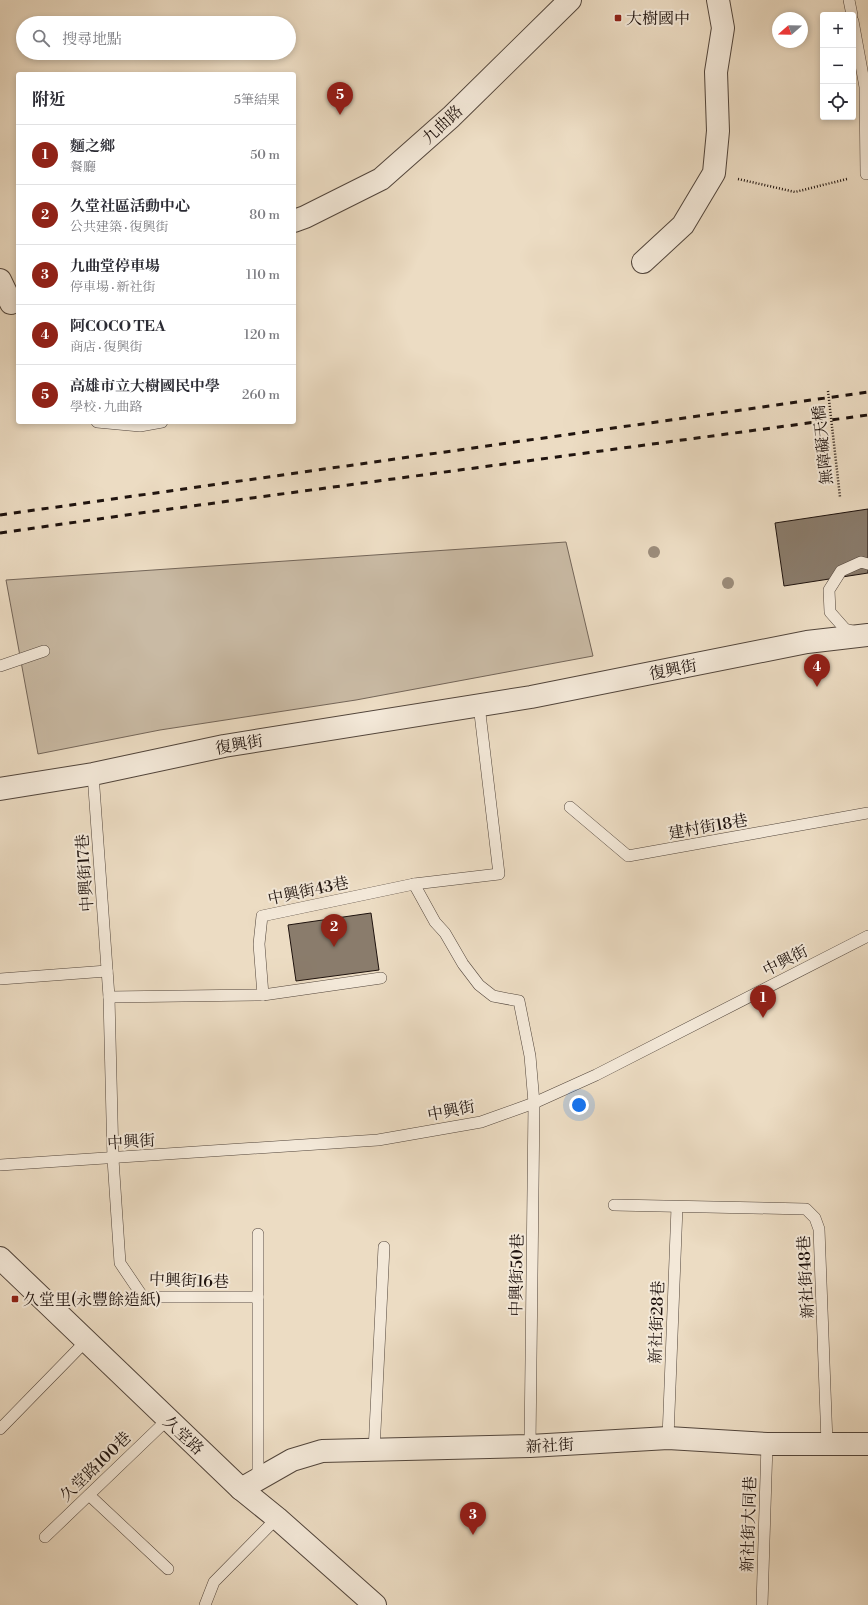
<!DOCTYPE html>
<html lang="zh-TW">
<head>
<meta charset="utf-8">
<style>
	body { margin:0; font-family:"Libre Bodoni","Noto Serif TC",serif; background:#f7f7f7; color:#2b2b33 }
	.controls { position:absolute; right:12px; top:12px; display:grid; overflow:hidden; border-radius:4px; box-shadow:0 2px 6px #0003 }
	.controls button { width:36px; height:36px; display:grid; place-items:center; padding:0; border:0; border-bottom:1px solid #e1e1e2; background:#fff; color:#2b2b33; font:20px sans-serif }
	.compass { position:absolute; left:772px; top:12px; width:36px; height:36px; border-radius:50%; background:#fff; box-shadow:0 2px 6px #0003; rotate:250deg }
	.you { position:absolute; left:579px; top:1105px; width:14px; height:14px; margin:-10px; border:3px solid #fff; border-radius:50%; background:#1a73e8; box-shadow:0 0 0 6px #1a73e833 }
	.badge { display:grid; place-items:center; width:26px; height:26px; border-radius:50%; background:#8f2418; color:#fff; font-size:13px; font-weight:700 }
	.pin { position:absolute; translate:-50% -33px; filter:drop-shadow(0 1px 2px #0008) }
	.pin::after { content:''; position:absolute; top:21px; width:14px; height:12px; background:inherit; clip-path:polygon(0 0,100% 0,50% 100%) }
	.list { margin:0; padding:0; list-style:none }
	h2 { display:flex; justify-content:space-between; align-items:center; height:52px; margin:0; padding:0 16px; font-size:17px }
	h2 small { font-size:13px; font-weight:400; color:#7c7c81 }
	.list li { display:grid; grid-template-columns:26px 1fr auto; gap:12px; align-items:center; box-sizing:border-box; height:60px; padding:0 16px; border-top:1px solid #e1e1e2 }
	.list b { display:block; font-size:15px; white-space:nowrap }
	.list p { margin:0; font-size:13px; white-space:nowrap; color:#7c7c81 }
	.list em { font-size:13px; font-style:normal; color:#7c7c81 }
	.icon { flex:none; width:22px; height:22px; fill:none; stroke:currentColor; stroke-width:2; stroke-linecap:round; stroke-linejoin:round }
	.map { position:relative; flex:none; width:868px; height:1605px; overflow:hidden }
	.search { position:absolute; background:#fff; box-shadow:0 2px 6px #0003; left:16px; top:16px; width:280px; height:44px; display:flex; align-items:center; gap:10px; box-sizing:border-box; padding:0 14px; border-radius:22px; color:#7c7c81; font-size:15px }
	.panel { position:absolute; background:#fff; box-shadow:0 2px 6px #0003; left:16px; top:72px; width:280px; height:352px; border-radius:4px }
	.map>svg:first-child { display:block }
	.green { fill:#c9baa4; stroke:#746659 }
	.building { fill:#8a7c6c; stroke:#1f130e }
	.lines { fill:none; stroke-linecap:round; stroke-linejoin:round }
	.service-casing { stroke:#52453b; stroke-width:12 }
	.minor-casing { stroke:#52453b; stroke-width:24 }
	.tertiary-casing { stroke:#52453b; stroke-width:24 }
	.path { stroke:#1f130e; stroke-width:2.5; stroke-dasharray:1 2; stroke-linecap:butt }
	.service { stroke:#f3e8d8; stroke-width:11 }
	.minor { stroke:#f3e8d8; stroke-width:22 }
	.tertiary { stroke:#f3e8d8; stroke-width:22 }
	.rail { stroke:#1f130e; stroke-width:3; stroke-dasharray:7 7; stroke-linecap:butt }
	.path-bridge { stroke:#1f130e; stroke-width:2.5; stroke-dasharray:1 2; stroke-linecap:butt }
	.tree { fill:#9c8d7c }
	.poi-dot { fill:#8f2418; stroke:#f3e8d8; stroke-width:1.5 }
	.labels { text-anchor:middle; stroke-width:4; stroke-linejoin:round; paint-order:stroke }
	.poi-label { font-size:16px; fill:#1f130e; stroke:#f3e8d8; text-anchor:start }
	.street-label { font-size:16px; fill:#1f130e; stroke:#f3e8d8 }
</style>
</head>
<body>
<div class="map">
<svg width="868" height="1605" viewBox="0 0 868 1605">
	<rect width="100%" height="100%" fill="#ecdcc3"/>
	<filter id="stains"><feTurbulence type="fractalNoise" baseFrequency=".005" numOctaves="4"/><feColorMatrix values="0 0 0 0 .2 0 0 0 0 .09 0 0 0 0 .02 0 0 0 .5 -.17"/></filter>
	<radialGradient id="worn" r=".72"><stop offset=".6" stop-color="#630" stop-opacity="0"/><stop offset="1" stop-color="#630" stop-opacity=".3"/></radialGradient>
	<polygon class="green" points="566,542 593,656 356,700 160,730 38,754 6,580"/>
	<g class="building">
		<polygon points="868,509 868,573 784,586 775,523"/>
		<polygon points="371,913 379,970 296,981 288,925"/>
	</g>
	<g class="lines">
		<g class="service-casing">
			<g id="service">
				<polyline points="849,0 852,15"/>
				<polyline points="853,21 865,87 866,174"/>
				<polyline points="97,422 140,426 162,422"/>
				<polyline points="856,632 845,629 830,612 829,590 841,571 861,562 868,564"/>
				<polyline points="0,666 44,651"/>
				<polyline points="93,774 109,997 113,1159 120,1263 143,1297 258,1297"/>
				<polyline points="570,807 628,856 868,813"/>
				<polyline points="414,884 435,922 445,933 463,964 479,985 493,996 519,1001 530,1056 534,1103 530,1446"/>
				<polyline points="0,979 107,971"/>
				<polyline points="263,995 259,944 262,916 414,884 499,874 479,705"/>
				<polyline points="109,997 263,995 381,978"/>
				<polyline points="0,1165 378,1140 481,1122 534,1103 596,1075 868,936"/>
				<polyline points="614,1205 806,1209 815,1218 819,1229 827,1443"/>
				<polyline points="258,1234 258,1479"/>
				<polyline points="0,1429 86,1341"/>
				<polyline points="668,1438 677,1207"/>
				<polyline points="374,1451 384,1247"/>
				<polyline points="89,1495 168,1569"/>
				<polyline points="45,1537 167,1420"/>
				<polyline points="205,1605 214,1582 277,1518"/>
				<polyline points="762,1605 767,1444"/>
			</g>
		</g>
		<g class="minor-casing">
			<g id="minor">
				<polyline points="294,221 305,217 381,179 451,117 570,0"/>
				<polyline points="643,262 683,225 714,173 718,131 716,72 723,28 718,0"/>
				<polyline points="0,280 11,303"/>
				<polyline points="0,789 93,774 224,746 531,697 807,642 868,635"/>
				<polyline points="241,1489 292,1460 322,1451 530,1446 668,1438 767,1444 868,1444"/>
			</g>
		</g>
		<g class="tertiary-casing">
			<polyline id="tertiary" points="0,1258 241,1489 277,1518 375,1605"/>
		</g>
		<polyline class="path" points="738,179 795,192 847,179"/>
		<use href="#service" class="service"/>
		<use href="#minor" class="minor"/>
		<use href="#tertiary" class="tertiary"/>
		<g class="rail">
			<polyline points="0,515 868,392"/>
			<polyline points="0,533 133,514 868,415"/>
		</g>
		<polyline class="path-bridge" points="828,391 840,497"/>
	</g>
	<g class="tree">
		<circle cx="654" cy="552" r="6"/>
		<circle cx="728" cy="583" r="6"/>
	</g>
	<g class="poi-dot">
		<rect x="614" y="14" width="8" height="8" rx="2"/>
		<rect x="11" y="1295" width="8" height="8" rx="2"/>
	</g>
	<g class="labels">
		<g class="poi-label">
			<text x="626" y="24">大樹國中</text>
			<text x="23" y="1305">久堂里(永豐餘造紙)</text>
		</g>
		<g class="street-label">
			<text transform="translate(442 124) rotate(-43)" y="6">九曲路</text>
			<text transform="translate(822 445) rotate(-96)" y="6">無障礙天橋</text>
			<text transform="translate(673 669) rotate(-11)" y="6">復興街</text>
			<text transform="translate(239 744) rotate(-10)" y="6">復興街</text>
			<text transform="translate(708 826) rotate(-10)" y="6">建村街18巷</text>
			<text transform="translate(84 873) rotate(-94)" y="6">中興街17巷</text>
			<text transform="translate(308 890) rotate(-12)" y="6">中興街43巷</text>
			<text transform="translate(785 960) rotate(-27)" y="6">中興街</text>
			<text transform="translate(451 1110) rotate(-11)" y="6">中興街</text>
			<text transform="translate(131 1141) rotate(-4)" y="6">中興街</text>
			<text transform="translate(516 1275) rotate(-89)" y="6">中興街50巷</text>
			<text transform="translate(805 1277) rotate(-93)" y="6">新社街48巷</text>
			<text transform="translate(189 1280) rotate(2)" y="6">中興街16巷</text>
			<text transform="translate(656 1322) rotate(-88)" y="6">新社街28巷</text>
			<text transform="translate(184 1435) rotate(43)" y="6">久堂路</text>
			<text transform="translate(550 1445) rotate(-3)" y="6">新社街</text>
			<text transform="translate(95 1466) rotate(-44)" y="6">久堂路100巷</text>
			<text transform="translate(748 1524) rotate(-88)" y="6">新社街大同巷</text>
		</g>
	</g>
	<rect width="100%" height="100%" filter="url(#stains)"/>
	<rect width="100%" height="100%" fill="url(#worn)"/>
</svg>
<div class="controls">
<button>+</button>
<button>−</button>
<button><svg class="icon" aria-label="locate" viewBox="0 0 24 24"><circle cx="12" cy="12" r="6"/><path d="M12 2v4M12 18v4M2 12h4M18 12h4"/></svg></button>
</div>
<svg class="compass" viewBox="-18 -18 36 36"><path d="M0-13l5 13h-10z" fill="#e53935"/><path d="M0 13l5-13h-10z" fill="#7c7c81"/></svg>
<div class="you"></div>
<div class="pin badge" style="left:763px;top:1018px">1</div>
<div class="pin badge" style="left:334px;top:947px">2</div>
<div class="pin badge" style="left:473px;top:1535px">3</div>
<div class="pin badge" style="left:817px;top:687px">4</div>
<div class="pin badge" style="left:340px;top:115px">5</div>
<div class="search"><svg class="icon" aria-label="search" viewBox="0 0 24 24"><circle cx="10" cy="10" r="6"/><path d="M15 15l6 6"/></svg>搜尋地點</div>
<section class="panel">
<h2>附近<small>5筆結果</small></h2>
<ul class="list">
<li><span class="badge">1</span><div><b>麵之鄉</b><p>餐廳</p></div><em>50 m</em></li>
<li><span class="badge">2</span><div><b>久堂社區活動中心</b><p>公共建築 · 復興街</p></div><em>80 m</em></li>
<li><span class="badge">3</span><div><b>九曲堂停車場</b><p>停車場 · 新社街</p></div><em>110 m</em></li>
<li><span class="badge">4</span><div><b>阿COCO TEA</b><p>商店 · 復興街</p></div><em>120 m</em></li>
<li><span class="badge">5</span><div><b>高雄市立大樹國民中學</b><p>學校 · 九曲路</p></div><em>260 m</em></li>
</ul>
</section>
</div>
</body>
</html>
